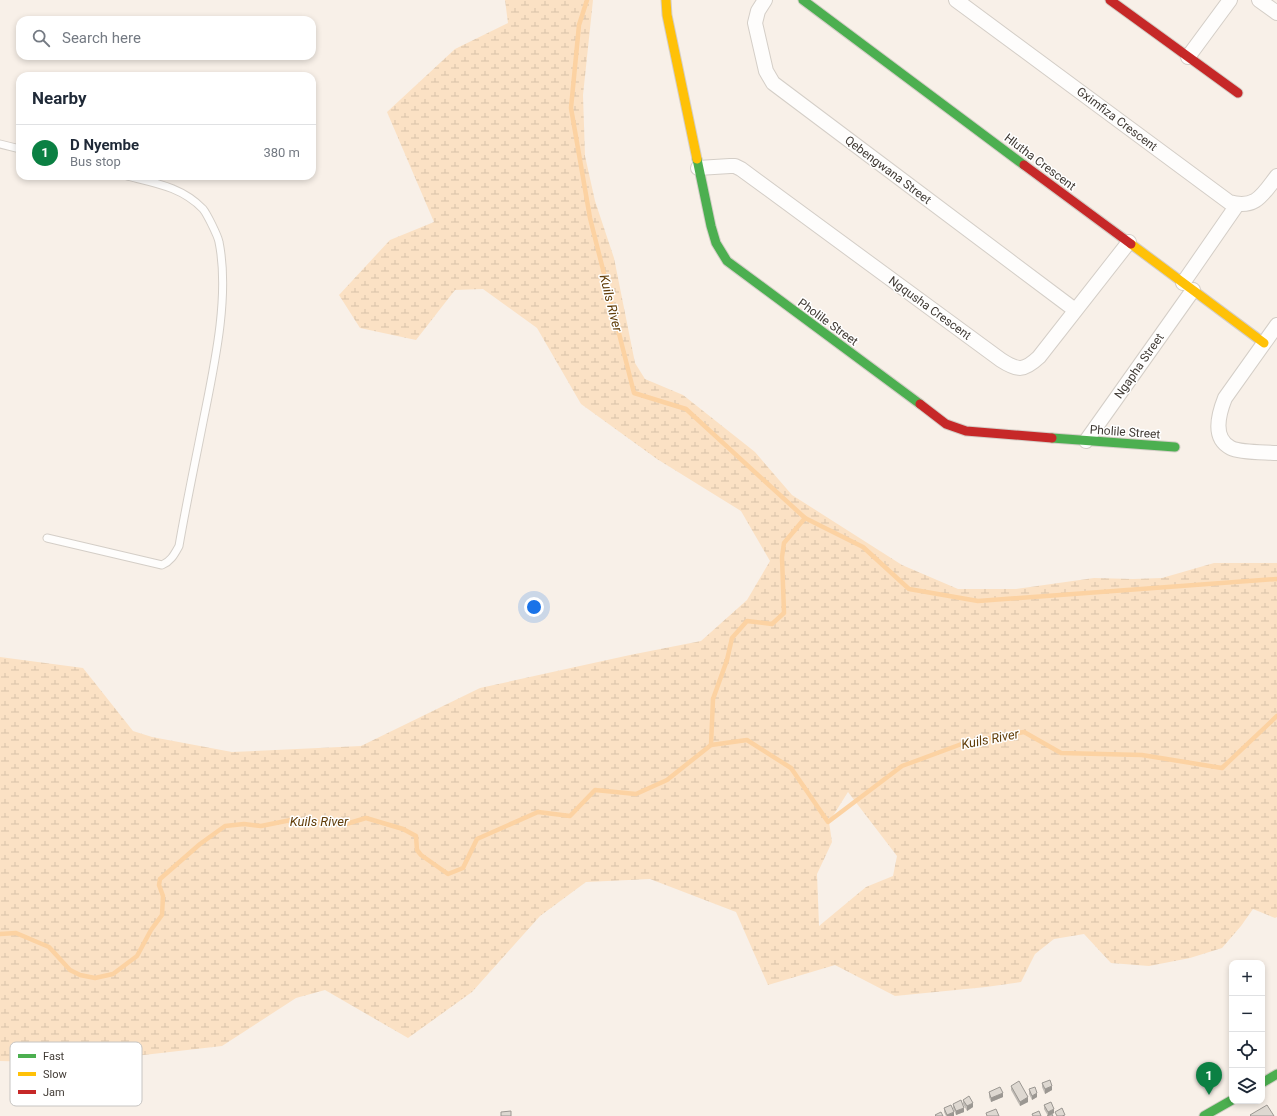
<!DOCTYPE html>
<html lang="en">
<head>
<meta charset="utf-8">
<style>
  body { margin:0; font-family:Roboto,sans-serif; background:#f6f6f7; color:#1f2937 }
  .controls { position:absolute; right:12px; bottom:12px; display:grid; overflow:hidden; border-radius:8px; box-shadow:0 2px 6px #0003 }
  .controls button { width:36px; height:36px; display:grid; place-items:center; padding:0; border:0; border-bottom:1px solid #e0e1e3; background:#fff; color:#1f2937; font:20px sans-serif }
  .you { position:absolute; left:534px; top:607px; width:14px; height:14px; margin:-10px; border:3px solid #fff; border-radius:50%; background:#1a73e8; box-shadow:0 0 0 6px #1a73e833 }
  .badge { display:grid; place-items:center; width:26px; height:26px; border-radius:50%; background:#0b8043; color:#fff; font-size:13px; font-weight:700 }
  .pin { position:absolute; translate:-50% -33px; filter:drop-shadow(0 1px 2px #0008) }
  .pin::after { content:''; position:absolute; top:21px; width:14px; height:12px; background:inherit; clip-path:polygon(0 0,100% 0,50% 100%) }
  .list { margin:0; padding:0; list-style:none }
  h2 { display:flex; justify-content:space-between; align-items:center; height:52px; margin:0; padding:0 16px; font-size:17px }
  h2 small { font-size:13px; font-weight:400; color:#747a83 }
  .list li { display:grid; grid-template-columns:26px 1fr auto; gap:12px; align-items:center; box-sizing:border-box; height:56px; padding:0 16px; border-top:1px solid #e0e1e3 }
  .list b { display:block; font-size:15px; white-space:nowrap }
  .list p { margin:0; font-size:13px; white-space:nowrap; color:#747a83 }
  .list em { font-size:13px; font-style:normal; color:#747a83 }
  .icon { flex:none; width:22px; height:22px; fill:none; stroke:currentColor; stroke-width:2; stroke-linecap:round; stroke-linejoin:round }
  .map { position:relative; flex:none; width:1277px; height:1116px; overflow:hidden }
  .search { position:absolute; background:#fff; box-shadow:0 2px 6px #0003; left:16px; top:16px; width:300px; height:44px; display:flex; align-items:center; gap:10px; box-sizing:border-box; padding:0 14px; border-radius:12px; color:#747a83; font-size:15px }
  .panel { position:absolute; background:#fff; box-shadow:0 2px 6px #0003; left:16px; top:72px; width:300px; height:108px; border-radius:12px }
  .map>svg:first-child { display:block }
  .wetland { fill:url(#wetland-marsh); fill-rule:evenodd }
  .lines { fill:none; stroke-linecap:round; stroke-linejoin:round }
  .stream { stroke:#fcd2a2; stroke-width:4.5 }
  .lane-casing { stroke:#d4cec7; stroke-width:9 }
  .street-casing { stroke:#d4cec7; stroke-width:16 }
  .fast-casing { stroke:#d4cec7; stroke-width:11 }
  .slow-casing { stroke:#d4cec7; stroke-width:11 }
  .jam-casing { stroke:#d4cec7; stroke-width:11 }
  .lane { stroke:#fefdfc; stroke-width:7 }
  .street { stroke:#fefdfc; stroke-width:14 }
  .fast { stroke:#4caf50; stroke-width:9 }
  .slow { stroke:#ffc107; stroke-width:9 }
  .jam { stroke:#c62828; stroke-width:9 }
  .wall { fill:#bfbab4 }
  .shaded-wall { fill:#9b9792 }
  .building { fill:#ded8d1; stroke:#9b9792 }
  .labels { text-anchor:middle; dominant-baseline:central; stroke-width:3; stroke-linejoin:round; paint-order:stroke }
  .street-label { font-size:12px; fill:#403a34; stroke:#fff }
  .water-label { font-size:13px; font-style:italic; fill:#613d09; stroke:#fff }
  .key { fill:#fff; stroke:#c6c4c2; stroke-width:1 }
  .key-label { font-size:11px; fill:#403a34 }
</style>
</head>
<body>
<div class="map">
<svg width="1277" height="1116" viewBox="0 0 1277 1116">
  <defs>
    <pattern id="wetland-marsh" width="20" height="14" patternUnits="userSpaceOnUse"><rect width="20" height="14" fill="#fbe1c4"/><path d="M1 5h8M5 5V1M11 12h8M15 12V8" fill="none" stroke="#d8c2a9"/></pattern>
  </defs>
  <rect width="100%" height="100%" fill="#f8f0e8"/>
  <!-- wetland -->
  <path class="wetland" d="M505,0H593L583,95L585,156L595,201L614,258L635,363L645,379L683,395L755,452L792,495L902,565L958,589H1016L1094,578L1133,579L1162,578L1214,563H1277V917L1275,918L1253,909L1241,926L1222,948L1190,958L1149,966L1111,963L1084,934L1054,939L1035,954L1021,982L986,987L895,996L835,965L768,985L736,912L650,879L586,882L540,916L472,992L408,1038L325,990L296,998L222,1046L74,1063L0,1061V657L83,668L133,731L152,737L232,752L361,746L480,688L630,655L701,641L747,600L770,561L741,511L657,459L581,404L537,328L483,289L455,290L416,340L360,328L339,295L390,240L434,222L387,112L455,49L508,23ZM848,792L897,856L893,876L866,887L819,926L817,874L832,842L829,822Z"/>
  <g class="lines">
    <!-- stream -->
    <g class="stream">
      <path d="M587,0L579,25L571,108L590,218L634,393L686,409L805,518L863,547L909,589L978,601L1277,579"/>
      <path d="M711,745L713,699L727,660L732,638L747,621L772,624L784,613L782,557L784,543L805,518"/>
      <path d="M0,934L16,933L49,947L70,970L80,975L95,978L113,974L137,956L151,930L162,915L163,896L159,885L160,879L200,844L225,826L244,824L261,826L291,820L346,824L366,818L403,829L416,836L417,850L421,855L448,874L463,868L477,839L538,812L570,816L595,790L636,794L667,780L711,745L747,740L791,768L828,822L902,766L967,742L1024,732L1061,753L1142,755L1222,768L1277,716"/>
    </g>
    <!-- lane casing -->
    <g class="lane-casing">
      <g id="lane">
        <path d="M0,144L20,149"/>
        <path d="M47,538L162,565C171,561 174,555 179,546C186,505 195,463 203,422C214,367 230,296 219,242C218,236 207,214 203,209C182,187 155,183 127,176"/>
      </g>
    </g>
    <!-- street casing -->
    <g class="street-casing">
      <g id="street">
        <path d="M765,0L758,11L755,23L766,71L773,83L1075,310"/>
        <path d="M956,0L1229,202C1256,210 1263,194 1277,176"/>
        <path d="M1259,0L1277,13"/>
        <path d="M1188,57L1230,0"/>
        <path d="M698,168L730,166H735L741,169L1001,360C1018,371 1024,371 1039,357L1129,242"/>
        <path d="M1183,283L1237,205"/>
        <path d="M1277,325L1225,398C1219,413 1211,438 1231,448C1241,453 1265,452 1277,453"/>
        <path d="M1086,441L1193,290"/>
      </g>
    </g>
    <!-- fast casing -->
    <g class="fast-casing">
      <g id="fast">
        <path d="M803,0L1024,165"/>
        <path d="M697,159L711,226L716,243L727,261L920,404"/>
        <path d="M1052,438L1175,447"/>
        <path d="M1262,1083L1277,1074"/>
        <path d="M1204,1116L1232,1100"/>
      </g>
    </g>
    <!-- slow casing -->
    <g class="slow-casing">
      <g id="slow">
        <path d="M666,0L667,15L697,159"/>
        <path d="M1131,244L1264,343"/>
      </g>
    </g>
    <!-- jam casing -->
    <g class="jam-casing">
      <g id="jam">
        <path d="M1110,0L1238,93"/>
        <path d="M1024,165L1131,244"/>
        <path d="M920,404L946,424L966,431L1052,438"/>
      </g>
    </g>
    <!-- lane -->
    <use href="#lane" class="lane"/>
    <!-- street -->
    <use href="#street" class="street"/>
    <!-- fast -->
    <use href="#fast" class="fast"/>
    <!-- slow -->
    <use href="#slow" class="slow"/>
    <!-- jam -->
    <use href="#jam" class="jam"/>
  </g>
  <!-- wall -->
  <g class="wall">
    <path d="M1042,1083L1052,1090L1045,1094L1042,1087Z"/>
    <path d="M1011,1086L1028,1102L1020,1106L1011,1090Z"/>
    <path d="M1029,1089L1037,1097L1032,1100L1029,1094Z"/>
    <path d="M989,1092L1003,1097L991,1102L989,1097Z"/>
    <path d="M963,1100L973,1107L967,1111L963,1104Z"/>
    <path d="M953,1104L964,1112L956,1115L953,1108Z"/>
    <path d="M1044,1105L1054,1113L1048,1116L1044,1109Z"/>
    <path d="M944,1108L954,1116H946L944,1112Z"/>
  </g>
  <!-- shaded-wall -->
  <g class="shaded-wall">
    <path d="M1052,1086V1090L1045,1094V1089Z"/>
    <path d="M1003,1093V1097L991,1102V1098Z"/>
    <path d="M1037,1093V1097L1032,1100V1096Z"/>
    <path d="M1028,1097V1102L1020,1106V1102Z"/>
    <path d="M973,1103V1107L967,1111V1106Z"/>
    <path d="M964,1108V1112L956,1115V1111Z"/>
    <path d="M1054,1109V1113L1048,1116V1112Z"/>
    <path d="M954,1112V1116H947V1115Z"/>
  </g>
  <!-- building -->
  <g class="building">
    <path d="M1050,1080L1052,1086L1045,1089L1042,1083Z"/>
    <path d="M1019,1081L1028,1097L1020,1102L1011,1086Z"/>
    <path d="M1000,1087L1003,1093L991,1098L989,1092Z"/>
    <path d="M1035,1087L1037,1093L1032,1096L1029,1089Z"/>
    <path d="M969,1096L973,1103L967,1106L963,1100Z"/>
    <path d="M961,1100L964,1108L956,1111L953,1104Z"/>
    <path d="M1051,1102L1054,1109L1048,1112L1044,1105Z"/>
    <path d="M951,1105L954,1112L947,1115L944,1108Z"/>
    <path d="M1267,1105L1274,1116H1251L1250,1115Z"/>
    <path d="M1062,1108L1065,1115L1062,1116H1057L1055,1112Z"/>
    <path d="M996,1109L999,1116H987L986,1113Z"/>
    <path d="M511,1111V1116H501V1112Z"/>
    <path d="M1039,1111L1041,1116H1033L1032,1114Z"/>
    <path d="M941,1112L943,1116H936L935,1115Z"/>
    <path d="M1052,1114L1053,1116H1047Z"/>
  </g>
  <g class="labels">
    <!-- street labels -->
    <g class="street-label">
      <text transform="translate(1117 119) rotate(37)">Gximfiza Crescent</text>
      <text transform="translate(1040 162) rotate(37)">Hlutha Crescent</text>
      <text transform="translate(888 170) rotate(37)">Qebengwana Street</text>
      <text transform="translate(930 308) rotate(36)">Ngqusha Crescent</text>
      <text transform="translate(828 322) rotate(36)">Pholile Street</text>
      <text transform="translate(1139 366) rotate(-55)">Ngapha Street</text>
      <text transform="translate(1125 432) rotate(4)">Pholile Street</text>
    </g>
    <!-- water labels -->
    <g class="water-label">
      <text transform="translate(611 303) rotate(76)">Kuils River</text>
      <text transform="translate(990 739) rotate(-11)">Kuils River</text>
      <text x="319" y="821">Kuils River</text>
    </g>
  </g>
  <!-- legend -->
  <rect x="10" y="1042" width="132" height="64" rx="6" class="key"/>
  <rect x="18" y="1054" width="18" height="4" fill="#4caf50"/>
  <rect x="18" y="1072" width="18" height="4" fill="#ffc107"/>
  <rect x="18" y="1090" width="18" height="4" fill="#c62828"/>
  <g class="key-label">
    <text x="43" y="1060">Fast</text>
    <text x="43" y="1078">Slow</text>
    <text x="43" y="1096">Jam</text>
  </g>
</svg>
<div class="controls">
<button>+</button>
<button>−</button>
<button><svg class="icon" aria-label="locate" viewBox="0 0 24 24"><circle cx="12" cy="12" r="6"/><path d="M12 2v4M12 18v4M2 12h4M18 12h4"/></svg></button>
<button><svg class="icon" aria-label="layers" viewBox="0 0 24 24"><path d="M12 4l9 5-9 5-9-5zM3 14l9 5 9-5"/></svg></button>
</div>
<div class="you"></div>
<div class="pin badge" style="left:1209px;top:1095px">1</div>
<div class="search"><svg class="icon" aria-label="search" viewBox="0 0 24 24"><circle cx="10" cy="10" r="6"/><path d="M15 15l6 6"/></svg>Search here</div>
<section class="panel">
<h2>Nearby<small></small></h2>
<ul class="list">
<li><span class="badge">1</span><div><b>D Nyembe</b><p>Bus stop</p></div><em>380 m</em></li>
</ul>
</section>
</div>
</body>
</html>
